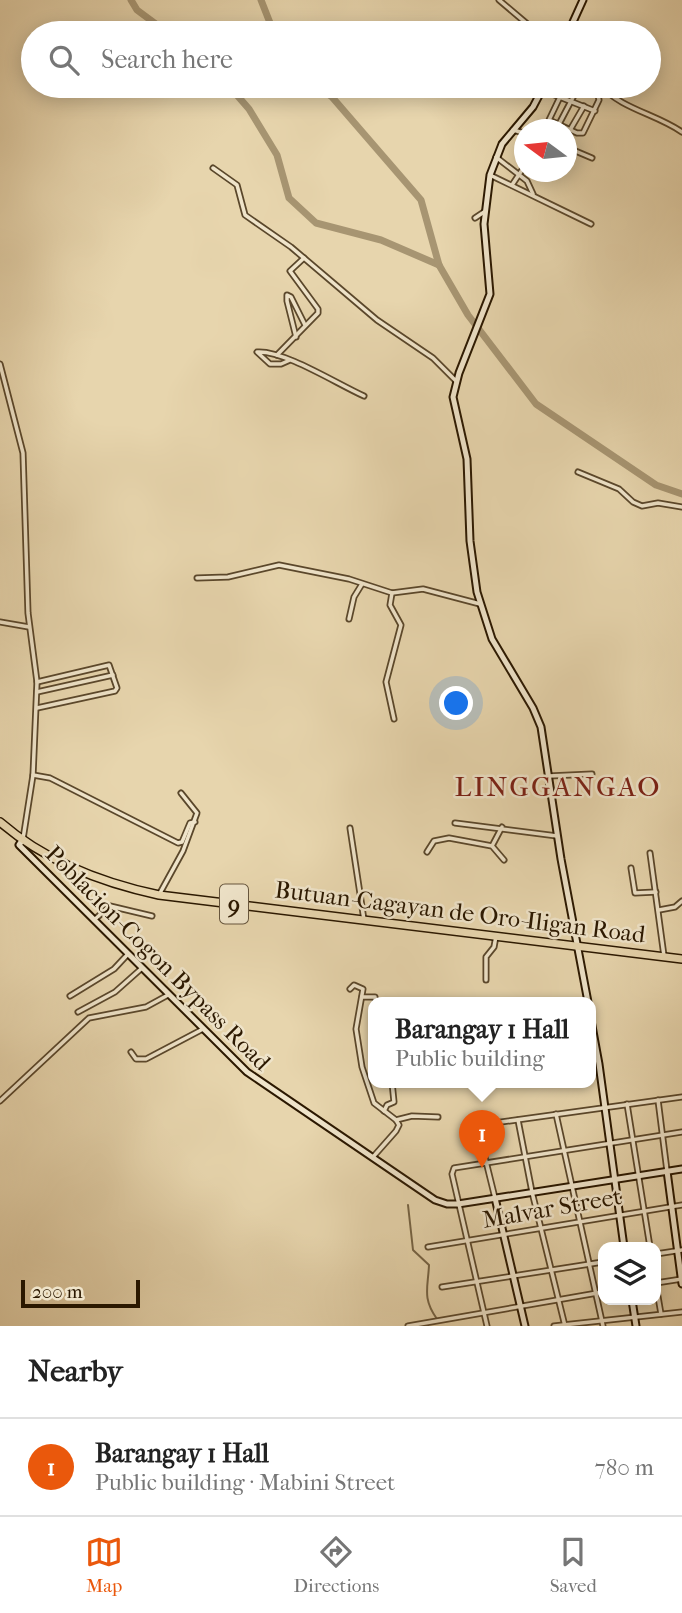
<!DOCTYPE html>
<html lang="en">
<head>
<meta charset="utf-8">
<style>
  body { margin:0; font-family:"IM FELL French Canon",serif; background:#f2f2f2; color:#222 }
  .controls { position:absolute; right:21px; bottom:21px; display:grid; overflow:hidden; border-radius:14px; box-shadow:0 4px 18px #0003 }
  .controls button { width:63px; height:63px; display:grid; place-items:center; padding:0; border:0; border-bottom:2px solid #e0e0e0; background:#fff; color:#222; font:35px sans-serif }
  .compass { position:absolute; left:514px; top:119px; width:63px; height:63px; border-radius:50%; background:#fff; box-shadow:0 4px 18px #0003; rotate:285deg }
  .scale { position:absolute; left:21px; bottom:18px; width:119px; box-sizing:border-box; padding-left:7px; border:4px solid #2b1800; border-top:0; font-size:19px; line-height:24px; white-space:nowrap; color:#2b1800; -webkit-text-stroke:5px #efe4ca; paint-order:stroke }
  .you { position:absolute; left:457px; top:704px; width:24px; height:24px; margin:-18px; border:5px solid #fff; border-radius:50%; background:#1a73e8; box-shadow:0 0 0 10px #1a73e833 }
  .badge { display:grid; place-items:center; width:46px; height:46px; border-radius:50%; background:#ea580c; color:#fff; font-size:23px; font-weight:700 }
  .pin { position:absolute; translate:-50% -58px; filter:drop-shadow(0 2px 4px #0008) }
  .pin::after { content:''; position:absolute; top:37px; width:24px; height:21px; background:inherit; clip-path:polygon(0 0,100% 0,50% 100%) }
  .popup { position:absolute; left:368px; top:997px; width:228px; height:91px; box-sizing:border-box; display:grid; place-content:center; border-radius:14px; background:#fff; filter:drop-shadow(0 2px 5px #0005); font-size:23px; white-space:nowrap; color:#767676 }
  .popup b { font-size:26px; color:#222 }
  .popup::after { content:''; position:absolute; left:50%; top:100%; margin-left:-14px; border:14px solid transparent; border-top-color:#fff }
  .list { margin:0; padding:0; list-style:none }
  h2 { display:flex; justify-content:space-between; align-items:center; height:91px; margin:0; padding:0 28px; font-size:30px }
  h2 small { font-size:23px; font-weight:400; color:#767676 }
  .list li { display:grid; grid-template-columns:46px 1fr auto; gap:21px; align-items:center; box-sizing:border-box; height:98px; padding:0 28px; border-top:2px solid #e0e0e0 }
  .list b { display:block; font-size:26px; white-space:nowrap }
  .list p { margin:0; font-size:23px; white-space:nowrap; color:#767676 }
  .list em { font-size:23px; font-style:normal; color:#767676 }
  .icon { flex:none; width:38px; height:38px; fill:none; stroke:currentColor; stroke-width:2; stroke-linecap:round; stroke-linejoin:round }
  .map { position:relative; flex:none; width:682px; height:1326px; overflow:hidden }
  .search { position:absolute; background:#fff; box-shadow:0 4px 18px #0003; left:21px; right:21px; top:21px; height:77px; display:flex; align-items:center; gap:18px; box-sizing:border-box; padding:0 24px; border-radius:38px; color:#767676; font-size:26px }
  .sheet { height:189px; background:#fff }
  nav { display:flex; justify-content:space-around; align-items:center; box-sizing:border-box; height:98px; border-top:2px solid #e0e0e0; background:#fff; font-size:19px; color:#767676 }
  nav a { display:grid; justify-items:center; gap:4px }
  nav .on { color:#ea580c }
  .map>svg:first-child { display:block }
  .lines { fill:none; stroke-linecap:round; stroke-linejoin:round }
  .stream { stroke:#756344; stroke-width:2 }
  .river { stroke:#a79572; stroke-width:7 }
  .street-casing { stroke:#5a472b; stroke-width:7 }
  .secondary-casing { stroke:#2b1800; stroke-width:9 }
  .highway-casing { stroke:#2b1800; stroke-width:10 }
  .street { stroke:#efe4ca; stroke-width:3.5 }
  .secondary { stroke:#efe4ca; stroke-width:5 }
  .highway { stroke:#e7d5ad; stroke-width:7 }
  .labels { text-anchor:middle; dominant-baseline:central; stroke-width:5; stroke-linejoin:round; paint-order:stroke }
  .shield { fill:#efe4ca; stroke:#66553d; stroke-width:2 }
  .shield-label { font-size:23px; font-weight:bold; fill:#2b1800 }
  .street-label { font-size:24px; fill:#2b1800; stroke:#efe4ca }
  .quarter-label { font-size:28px; letter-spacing:2px; fill:#7a1f14; stroke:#efe4ca }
</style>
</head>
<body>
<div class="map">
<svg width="682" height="1326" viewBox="0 0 682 1326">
  <rect width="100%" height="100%" fill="#e7d5ad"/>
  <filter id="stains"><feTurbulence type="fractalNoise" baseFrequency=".00286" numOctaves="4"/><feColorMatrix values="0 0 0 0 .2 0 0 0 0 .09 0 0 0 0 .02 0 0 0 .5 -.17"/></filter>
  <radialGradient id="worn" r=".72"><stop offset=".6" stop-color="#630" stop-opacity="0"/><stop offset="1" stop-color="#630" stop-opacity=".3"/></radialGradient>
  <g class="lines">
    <!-- stream -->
    <path class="stream" d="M408,1205L413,1250L429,1265C428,1288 422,1298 437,1319"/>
    <!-- river -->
    <g class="river">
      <path d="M131,0L137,10L168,33"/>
      <path d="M261,0L274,33"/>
      <path d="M229,86L249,109L277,155L289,198L316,223L381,240L439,265"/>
      <path d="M318,86L332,97L421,200L439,265L468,315L536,404L656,485L682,494"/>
    </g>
    <!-- street casing -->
    <g class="street-casing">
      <g id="street">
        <path d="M499,0L538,33"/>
        <path d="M601,86C622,109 656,114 682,132"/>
        <path d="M542,90L595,111"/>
        <path d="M560,97L549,120L577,133H583L599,100L598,95L588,86"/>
        <path d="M559,124L579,86"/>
        <path d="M513,130L524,133"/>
        <path d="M570,130L584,106"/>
        <path d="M566,147L592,158"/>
        <path d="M496,157L527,181L533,194"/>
        <path d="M213,168L237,185L245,215L291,247L377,320L433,358L456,381"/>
        <path d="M490,175L591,224"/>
        <path d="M512,185L524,167"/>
        <path d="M475,218L484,212"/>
        <path d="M296,337L287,301V295L291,297L305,325"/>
        <path d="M277,355L318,313V309L290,271L304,258"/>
        <path d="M290,360L281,364H270L257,352C284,350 337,384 364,396"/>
        <path d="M0,364L23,453L28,613L37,682L33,775L23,839"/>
        <path d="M578,472L619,489L633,502L642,506L658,503L682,507"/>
        <path d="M197,578L228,577L279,565L349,579L392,593L423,589L480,604"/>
        <path d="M392,593L390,605L401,625L386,682L394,719"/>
        <path d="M349,619L354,597L362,584"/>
        <path d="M0,622L29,627"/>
        <path d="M37,692L113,675"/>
        <path d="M37,708L115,691L117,688L109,665L37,682"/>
        <path d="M33,775L50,778L178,843L182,842L190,823L195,822"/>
        <path d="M549,776L592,774"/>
        <path d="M455,823L557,836"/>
        <path d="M350,828L364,920"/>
        <path d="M492,846L502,827"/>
        <path d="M427,852L434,841L449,838L492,846L504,860"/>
        <path d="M650,853L664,956"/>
        <path d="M631,868L635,893L656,892"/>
        <path d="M160,893L183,851L197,813L181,793"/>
        <path d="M659,910L675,907L682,901"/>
        <path d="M94,920L110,906L152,916"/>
        <path d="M486,980V957L494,947L496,936"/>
        <path d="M350,989L354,985L363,989L356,1029L362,1067L374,1103L396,1120L399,1125L396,1131L373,1157"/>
        <path d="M70,996L114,969L128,954"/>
        <path d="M362,997H375L376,1002"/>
        <path d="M78,1012L115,992L142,968"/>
        <path d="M131,1052L136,1059H146L203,1029"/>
        <path d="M658,1100L667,1171"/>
        <path d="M0,1101L89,1018L146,1007L168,995"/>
        <path d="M627,1104L650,1247"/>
        <path d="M384,1111L387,1105L394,1102L392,1082"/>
        <path d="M556,1114L603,1326"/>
        <path d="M396,1120L412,1116L438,1117"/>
        <path d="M518,1120L532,1192L565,1326"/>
        <path d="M495,1198L478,1129L480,1125L682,1097"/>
        <path d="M428,1247L682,1205"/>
        <path d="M656,1254L682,1250"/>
        <path d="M656,1283L682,1279"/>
        <path d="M656,1285L661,1314"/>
        <path d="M442,1287L603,1262"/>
        <path d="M408,1326L603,1292"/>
        <path d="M487,1326L452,1174L454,1168L682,1132"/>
        <path d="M554,1326L682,1312"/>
      </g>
    </g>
    <!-- secondary casing -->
    <g class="secondary-casing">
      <g id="secondary">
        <path d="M568,33L583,0"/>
        <path d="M544,86L533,107L502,144L490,175L484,224L490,294L459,373L453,397L467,459L470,541L477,592L492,639L533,708L541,727L561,859L588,1002"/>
        <path d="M23,839L19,845L247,1072L435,1200L447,1204H458L682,1169"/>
        <path d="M590,1015L599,1064L624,1247"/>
        <path d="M667,1171L682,1284"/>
        <path d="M495,1198L525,1326"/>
        <path d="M632,1300L636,1326"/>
      </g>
    </g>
    <!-- highway casing -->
    <g class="highway-casing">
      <path id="highway" d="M0,822C45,861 102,883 159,895L682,959"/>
    </g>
    <!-- street -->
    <use href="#street" class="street"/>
    <!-- secondary -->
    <use href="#secondary" class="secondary"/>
    <!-- highway -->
    <use href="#highway" class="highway"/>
  </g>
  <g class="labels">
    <!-- shield labels -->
    <rect class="shield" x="220" y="884.5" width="28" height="39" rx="5"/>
    <g class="shield-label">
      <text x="234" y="904">9</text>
    </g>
    <!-- street labels -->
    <g class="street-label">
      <text transform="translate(460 912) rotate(7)">Butuan-Cagayan de Oro-Iligan Road</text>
      <text transform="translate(158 958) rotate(45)">Poblacion-Cogon Bypass Road</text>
      <text transform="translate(552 1208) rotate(-10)">Malvar Street</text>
    </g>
    <!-- quarter labels -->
    <g class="quarter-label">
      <text x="558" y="786">LINGGANGAO</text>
    </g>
  </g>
  <rect width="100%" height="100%" filter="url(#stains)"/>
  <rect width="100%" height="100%" fill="url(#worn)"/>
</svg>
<div class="controls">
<button><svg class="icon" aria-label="layers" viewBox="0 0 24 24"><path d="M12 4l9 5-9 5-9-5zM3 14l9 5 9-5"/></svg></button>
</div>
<svg class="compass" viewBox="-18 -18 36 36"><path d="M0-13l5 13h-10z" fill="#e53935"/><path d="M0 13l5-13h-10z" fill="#767676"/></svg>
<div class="scale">200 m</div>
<div class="you"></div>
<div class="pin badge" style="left:482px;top:1168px">1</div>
<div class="popup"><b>Barangay 1 Hall</b>Public building</div>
<div class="search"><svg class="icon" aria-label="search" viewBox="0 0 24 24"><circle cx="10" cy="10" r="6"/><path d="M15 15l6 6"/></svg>Search here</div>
</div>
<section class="sheet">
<h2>Nearby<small></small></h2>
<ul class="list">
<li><span class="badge">1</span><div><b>Barangay 1 Hall</b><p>Public building · Mabini Street</p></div><em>780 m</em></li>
</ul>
</section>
<nav>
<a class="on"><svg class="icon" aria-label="map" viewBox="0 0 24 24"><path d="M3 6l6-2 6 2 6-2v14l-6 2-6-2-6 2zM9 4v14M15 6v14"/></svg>Map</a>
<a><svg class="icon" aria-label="directions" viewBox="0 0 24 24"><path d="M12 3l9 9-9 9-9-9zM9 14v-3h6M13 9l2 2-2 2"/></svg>Directions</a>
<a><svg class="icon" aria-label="saved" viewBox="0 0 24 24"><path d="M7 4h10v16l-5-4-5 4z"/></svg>Saved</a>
</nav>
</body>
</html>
